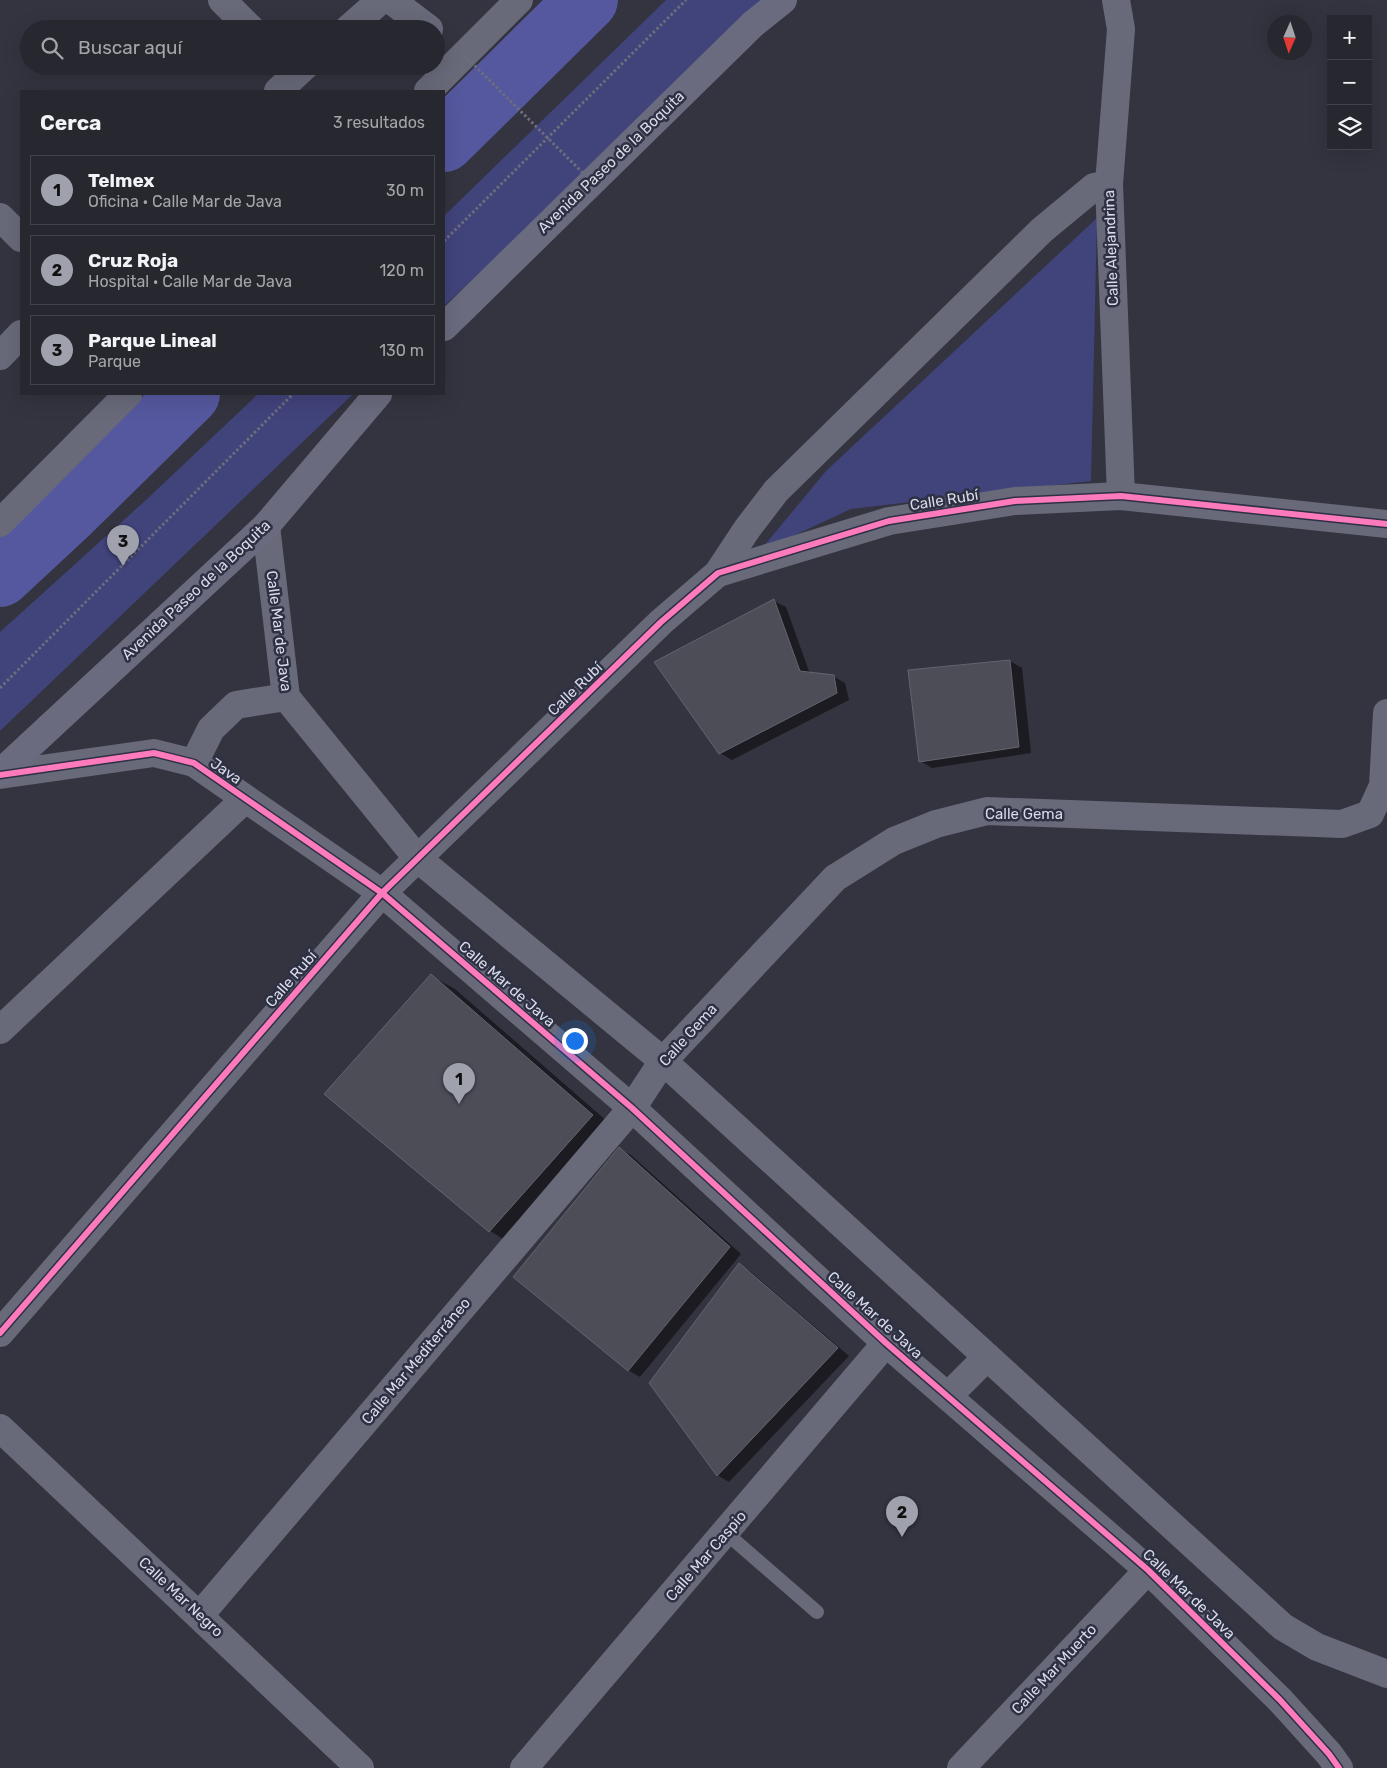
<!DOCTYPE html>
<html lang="es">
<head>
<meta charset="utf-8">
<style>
  body { margin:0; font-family:Rubik,sans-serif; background:#32333b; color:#f1f3f6 }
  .controls { position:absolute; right:15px; top:15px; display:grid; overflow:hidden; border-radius:0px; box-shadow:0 5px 20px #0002 }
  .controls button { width:45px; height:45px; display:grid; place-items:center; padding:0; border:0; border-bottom:1px solid #42444b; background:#26272f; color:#f1f3f6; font:25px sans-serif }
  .compass { position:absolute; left:1267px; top:15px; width:45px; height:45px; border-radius:50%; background:#26272f; box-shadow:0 5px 20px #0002; rotate:183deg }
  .you { position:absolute; left:574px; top:1040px; width:18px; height:18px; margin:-12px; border:4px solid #fff; border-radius:50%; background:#1a73e8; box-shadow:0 0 0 8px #1a73e833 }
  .badge { display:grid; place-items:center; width:32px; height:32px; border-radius:50%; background:#9fa1ad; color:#111; font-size:16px; font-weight:700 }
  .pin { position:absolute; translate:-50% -41px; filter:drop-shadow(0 1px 2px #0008) }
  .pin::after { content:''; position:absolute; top:26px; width:18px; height:15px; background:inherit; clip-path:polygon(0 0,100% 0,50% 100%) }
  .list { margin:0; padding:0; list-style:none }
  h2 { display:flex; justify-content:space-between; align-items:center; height:65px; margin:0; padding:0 20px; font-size:21px }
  h2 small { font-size:16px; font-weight:400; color:#a4a5aa }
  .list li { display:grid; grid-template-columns:32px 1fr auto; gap:15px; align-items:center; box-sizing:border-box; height:70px; margin:0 10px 10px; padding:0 10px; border:1px solid #42444b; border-radius:0px }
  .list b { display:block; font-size:19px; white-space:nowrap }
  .list p { margin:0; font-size:16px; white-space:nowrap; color:#a4a5aa }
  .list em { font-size:16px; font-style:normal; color:#a4a5aa }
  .icon { flex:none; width:28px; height:28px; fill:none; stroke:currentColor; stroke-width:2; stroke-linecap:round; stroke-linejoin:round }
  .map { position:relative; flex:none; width:1387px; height:1768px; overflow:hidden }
  .search { position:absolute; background:#26272f; box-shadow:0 5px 20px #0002; left:20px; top:20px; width:425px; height:55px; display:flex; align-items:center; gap:12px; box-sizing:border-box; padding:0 18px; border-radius:28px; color:#a4a5aa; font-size:19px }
  .panel { position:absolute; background:#26272f; box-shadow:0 5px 20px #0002; left:20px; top:90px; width:425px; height:305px; border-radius:0px }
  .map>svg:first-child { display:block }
  .green { fill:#41437b }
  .shadow { fill:#0007 }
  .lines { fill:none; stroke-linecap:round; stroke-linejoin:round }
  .river { stroke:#56589f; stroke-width:62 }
  .building { fill:#4c4d57; stroke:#63646d }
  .path { stroke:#6d6e7b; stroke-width:3; stroke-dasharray:2.5 2.5; stroke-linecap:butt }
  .service { stroke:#686a7a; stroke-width:14 }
  .minor { stroke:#686a7a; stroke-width:28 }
  .tertiary { stroke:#686a7a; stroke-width:28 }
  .secondary { stroke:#6a6b7e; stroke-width:28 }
  .path-bridge { stroke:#6d6e7b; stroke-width:3; stroke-dasharray:2.5 2.5; stroke-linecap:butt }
  .cycleway-casing { stroke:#2e3044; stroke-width:9 }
  .cycleway { stroke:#fd7abc; stroke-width:6 }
  .labels { text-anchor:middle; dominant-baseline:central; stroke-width:5; stroke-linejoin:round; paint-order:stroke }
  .street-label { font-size:15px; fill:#d9dbe8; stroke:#2e3044 }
</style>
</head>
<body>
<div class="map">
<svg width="1387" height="1768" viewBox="0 0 1387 1768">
  <rect width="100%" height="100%" fill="#33343f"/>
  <!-- green -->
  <g class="green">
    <path d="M666,0H773L444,306V216Z"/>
    <path d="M1097,218L1091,481L851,509L759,552L826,471Z"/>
    <path d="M258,394H353L0,731V632L147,499Z"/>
  </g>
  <!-- shadow -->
  <g class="shadow">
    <path d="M774,601L786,607L810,674L833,676L845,683L849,700L732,760L720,753Z"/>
    <path d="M1010,661L1022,668L1031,753L932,768L920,761Z"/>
    <path d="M431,976L455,989L616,1129L513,1245L490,1231L326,1094Z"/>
    <path d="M619,1149L631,1155L741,1254L640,1377L628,1370Z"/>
    <path d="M740,1265L751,1272L849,1356L729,1482L717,1475Z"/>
  </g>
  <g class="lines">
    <!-- river -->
    <g class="river">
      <path d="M444,141L587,0"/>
      <path d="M0,576L71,510L189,394"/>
    </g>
  </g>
  <!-- building -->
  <g class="building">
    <path d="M774,599L800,671L834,675L837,693L719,754L654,662Z"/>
    <path d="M1010,660L1019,747L919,762L908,670Z"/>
    <path d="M431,974L593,1115L489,1232L324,1094Z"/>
    <path d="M619,1147L730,1247L628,1371L513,1277Z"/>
    <path d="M739,1263L838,1348L717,1476L649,1383Z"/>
  </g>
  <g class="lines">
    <!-- path -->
    <g class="path">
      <path d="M444,241L686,0"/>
      <path d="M0,688L293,394"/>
    </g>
    <!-- service -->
    <path class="service" d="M726,1533L817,1612"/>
    <!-- minor -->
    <g class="minor">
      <path d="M222,0L251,29"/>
      <path d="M391,0L429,29"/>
      <path d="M1116,0L1121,29L1109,184L1121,496"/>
      <path d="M348,29L381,0"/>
      <path d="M278,91L305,66"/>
      <path d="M428,91L519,0"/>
      <path d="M0,217L21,238"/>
      <path d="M0,356L21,334"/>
      <path d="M0,523L128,394"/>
      <path d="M718,573L747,529L776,491L1042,230L1094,187L1109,184"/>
      <path d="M0,1030L245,799"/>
      <path d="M0,1333L382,893L661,622L718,573L889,521L1015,501L1121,496L1387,524"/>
      <path d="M0,1428L360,1768"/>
      <path d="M200,1615L632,1108L663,1061L835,878L894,841L936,824L987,811L1342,824L1370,814L1383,786L1387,713"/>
      <path d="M524,1768L886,1343"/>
      <path d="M961,1768L1148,1570"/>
    </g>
    <!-- tertiary -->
    <g class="tertiary">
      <path d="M266,526L286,697L417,858L663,1061L1283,1627L1317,1647L1387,1674"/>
      <path d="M194,763L211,729L236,705L286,697"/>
      <path d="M0,775L154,753L194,763L382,893L632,1108L886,1343L1148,1570L1280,1700L1329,1754L1339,1768"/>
      <path d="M948,1396L987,1357"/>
    </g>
    <!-- secondary -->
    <g class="secondary">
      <path d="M444,327L753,24L783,0"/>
      <path d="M0,773L266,526L378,394"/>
    </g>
    <!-- path-bridge -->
    <path class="path-bridge" d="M464,55L591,181"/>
    <!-- cycleway casing -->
    <g class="cycleway-casing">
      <g id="cycleway">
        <path d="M0,775L154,753L194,763L382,893L632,1108L886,1343L1148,1570L1280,1700L1329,1754L1339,1768"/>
        <path d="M0,1333L382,893L661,622L718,573L889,521L1015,501L1121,496L1387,524"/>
      </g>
    </g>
    <!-- cycleway -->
    <use href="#cycleway" class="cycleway"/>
  </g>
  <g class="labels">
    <!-- street labels -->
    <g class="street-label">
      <text transform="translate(611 162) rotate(-44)">Avenida Paseo de la Boquita</text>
      <text transform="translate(1111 248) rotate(-92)">Calle Alejandrina</text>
      <text transform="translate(944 500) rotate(-9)">Calle Rubí</text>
      <text transform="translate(196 590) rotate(-43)">Avenida Paseo de la Boquita</text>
      <text transform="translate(279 631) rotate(83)">Calle Mar de Java</text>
      <text transform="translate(575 689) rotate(-44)">Calle Rubí</text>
      <text transform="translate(226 771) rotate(35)">Java</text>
      <text x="1024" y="814">Calle Gema</text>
      <text transform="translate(291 979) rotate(-49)">Calle Rubí</text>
      <text transform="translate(507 984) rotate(41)">Calle Mar de Java</text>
      <text transform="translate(688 1035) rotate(-48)">Calle Gema</text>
      <text transform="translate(875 1315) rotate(42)">Calle Mar de Java</text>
      <text transform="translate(416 1361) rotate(-50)">Calle Mar Mediterráneo</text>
      <text transform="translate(706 1556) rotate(-49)">Calle Mar Caspio</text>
      <text transform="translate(1189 1594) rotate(44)">Calle Mar de Java</text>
      <text transform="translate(181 1597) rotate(43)">Calle Mar Negro</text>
      <text transform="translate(1054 1669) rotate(-47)">Calle Mar Muerto</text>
    </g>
  </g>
</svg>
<div class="controls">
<button>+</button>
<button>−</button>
<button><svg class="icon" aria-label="layers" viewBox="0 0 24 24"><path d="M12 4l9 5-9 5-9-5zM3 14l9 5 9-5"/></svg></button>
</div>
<svg class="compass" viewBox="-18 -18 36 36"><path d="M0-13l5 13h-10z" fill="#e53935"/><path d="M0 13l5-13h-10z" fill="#a4a5aa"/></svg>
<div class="you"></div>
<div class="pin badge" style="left:459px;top:1104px">1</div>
<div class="pin badge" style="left:902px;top:1537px">2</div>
<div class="pin badge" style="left:123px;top:566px">3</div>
<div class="search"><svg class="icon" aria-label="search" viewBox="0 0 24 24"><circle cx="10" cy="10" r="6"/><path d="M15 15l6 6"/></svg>Buscar aquí</div>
<section class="panel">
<h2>Cerca<small>3 resultados</small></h2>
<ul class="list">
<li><span class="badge">1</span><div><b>Telmex</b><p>Oficina · Calle Mar de Java</p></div><em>30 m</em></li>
<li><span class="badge">2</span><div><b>Cruz Roja</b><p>Hospital · Calle Mar de Java</p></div><em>120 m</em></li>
<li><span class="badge">3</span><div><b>Parque Lineal</b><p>Parque</p></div><em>130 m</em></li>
</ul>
</section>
</div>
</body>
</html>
